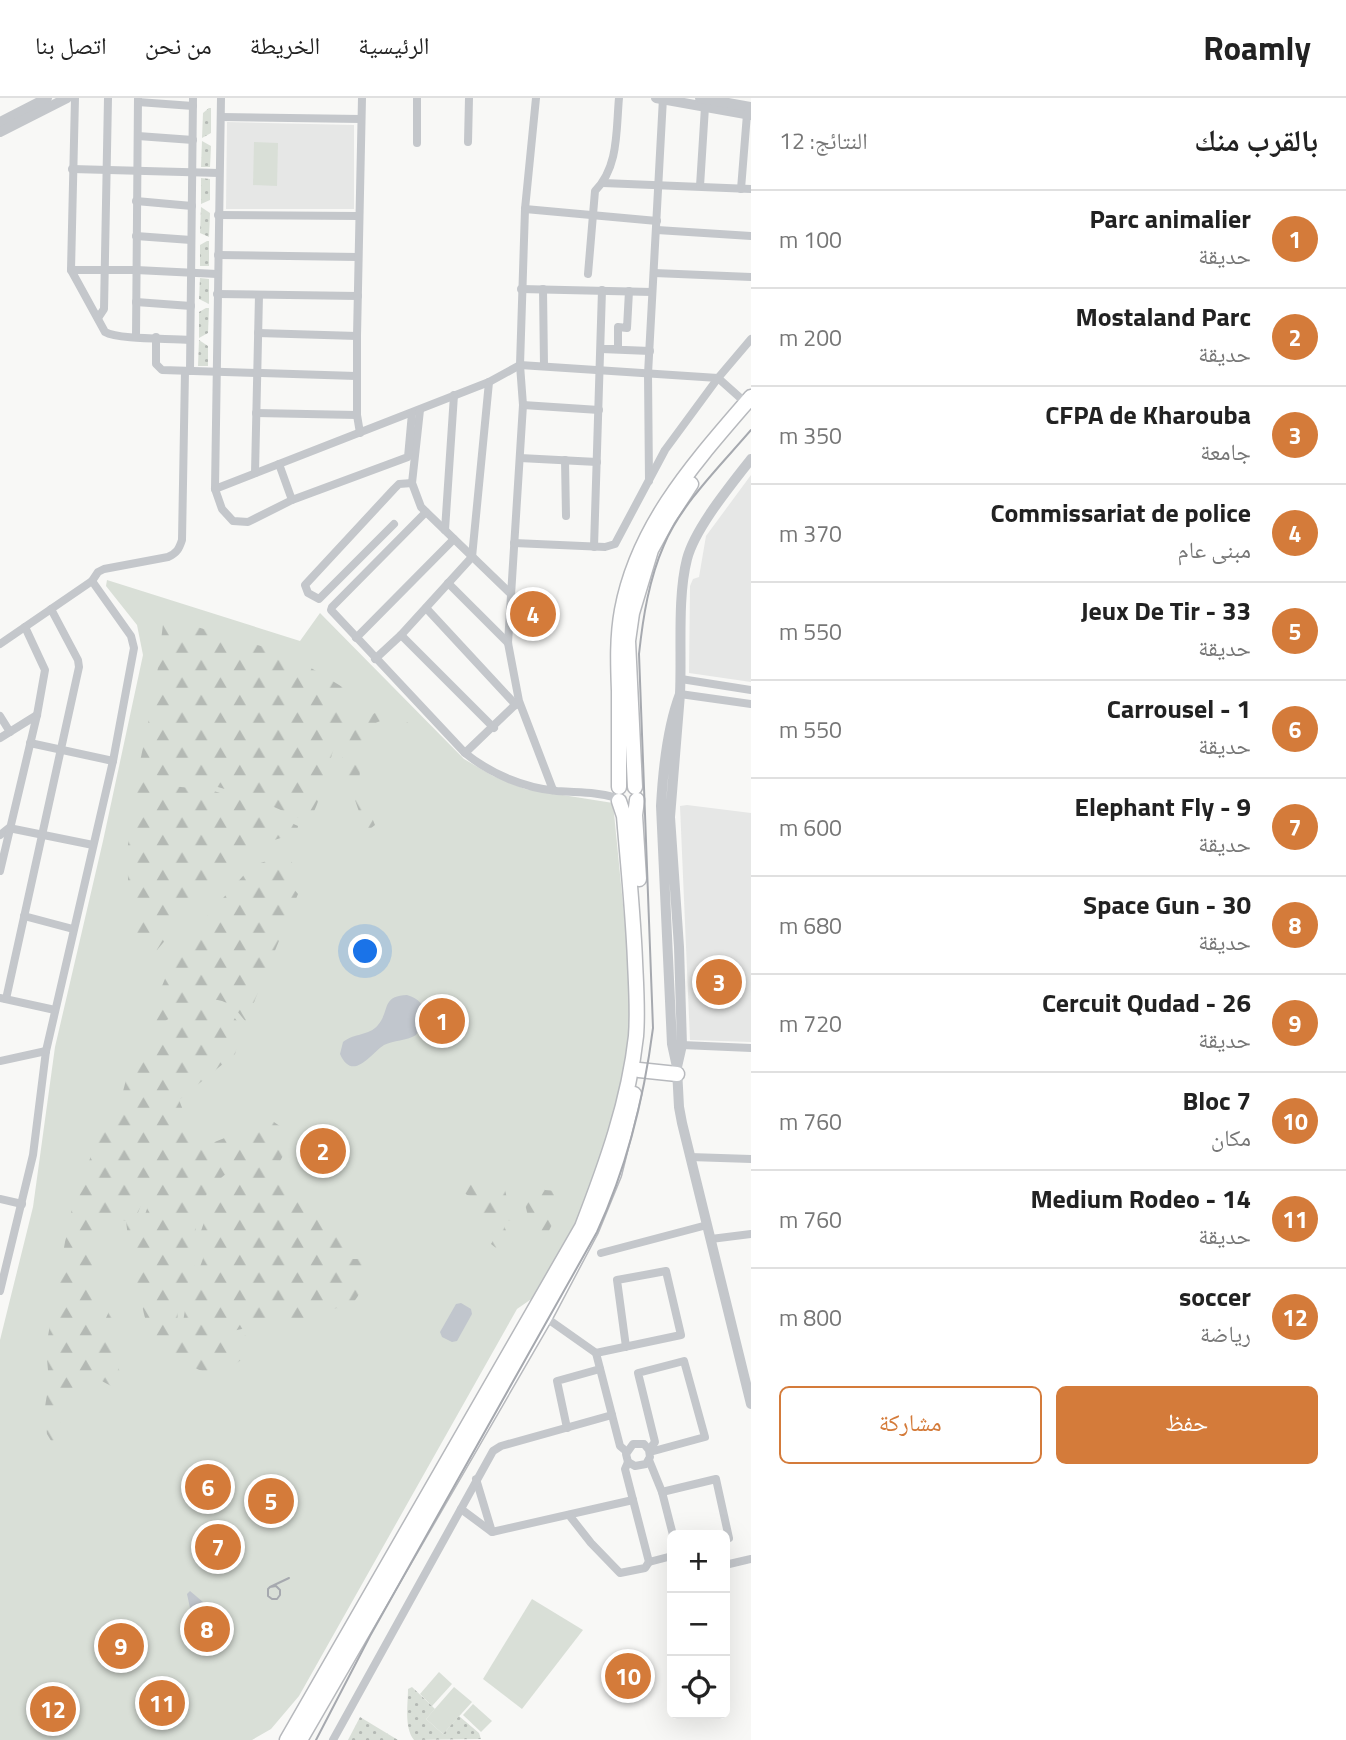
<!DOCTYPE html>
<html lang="ar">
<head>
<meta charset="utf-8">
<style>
  body { margin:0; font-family:"Titillium Web","Noto Naskh Arabic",sans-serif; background:#f6f6f6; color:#222; direction:rtl }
  .controls { position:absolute; right:21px; bottom:21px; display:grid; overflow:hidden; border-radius:10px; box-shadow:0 7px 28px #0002 }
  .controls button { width:63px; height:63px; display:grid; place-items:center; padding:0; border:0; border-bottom:2px solid #e0e0e0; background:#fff; color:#222; font:35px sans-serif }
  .you { position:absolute; left:366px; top:854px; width:24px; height:24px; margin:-18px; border:5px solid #fff; border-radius:50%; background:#1a73e8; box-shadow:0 0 0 10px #1a73e833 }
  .badge { display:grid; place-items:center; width:46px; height:46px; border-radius:50%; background:#d47b3a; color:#fff; font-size:23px; font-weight:700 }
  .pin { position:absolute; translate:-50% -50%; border:4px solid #fff; box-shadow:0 2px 7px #0006 }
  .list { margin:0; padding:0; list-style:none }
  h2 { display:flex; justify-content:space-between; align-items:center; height:91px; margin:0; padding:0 28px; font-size:30px }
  h2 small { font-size:23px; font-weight:400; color:#767676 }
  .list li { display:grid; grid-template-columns:46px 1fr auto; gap:21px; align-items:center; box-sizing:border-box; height:98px; padding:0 28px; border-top:2px solid #e0e0e0 }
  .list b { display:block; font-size:26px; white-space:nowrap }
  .list p { margin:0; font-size:23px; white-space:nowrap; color:#767676 }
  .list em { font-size:23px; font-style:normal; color:#767676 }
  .actions { display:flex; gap:14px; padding:21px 28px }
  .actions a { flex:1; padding:16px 0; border:2px solid #d47b3a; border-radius:10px; text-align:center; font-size:24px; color:#d47b3a }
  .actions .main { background:#d47b3a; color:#fff }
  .icon { flex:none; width:38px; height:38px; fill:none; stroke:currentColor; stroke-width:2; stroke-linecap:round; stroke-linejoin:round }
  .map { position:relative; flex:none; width:751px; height:1642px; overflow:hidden; direction:ltr }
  header { display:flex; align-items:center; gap:42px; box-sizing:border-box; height:98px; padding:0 35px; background:#fff; border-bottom:2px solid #e0e0e0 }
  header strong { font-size:33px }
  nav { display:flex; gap:38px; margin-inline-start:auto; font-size:24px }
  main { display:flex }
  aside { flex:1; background:#fff }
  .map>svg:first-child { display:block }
  .built { fill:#e6e7e6 }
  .green { fill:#d9dfd7 }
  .forest { fill:url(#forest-firs) }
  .garden { fill:url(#garden-dots) }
  .water { fill:#c1c6cd }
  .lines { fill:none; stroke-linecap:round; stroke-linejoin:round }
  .trunk-casing { stroke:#b7b9bd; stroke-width:17 }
  .minor { stroke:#c4c7cb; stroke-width:8 }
  .tertiary { stroke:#c4c7cb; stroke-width:10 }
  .trunk { stroke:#fff; stroke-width:14 }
  .tram { stroke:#a6a9af; stroke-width:2 }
</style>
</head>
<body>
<header>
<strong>Roamly</strong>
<nav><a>الرئيسية</a><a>الخريطة</a><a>من نحن</a><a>اتصل بنا</a></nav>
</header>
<main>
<aside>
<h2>بالقرب منك<small>النتائج: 12</small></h2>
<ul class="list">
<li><span class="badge">1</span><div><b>Parc animalier</b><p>حديقة</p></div><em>100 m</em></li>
<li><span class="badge">2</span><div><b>Mostaland Parc</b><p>حديقة</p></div><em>200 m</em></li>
<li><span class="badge">3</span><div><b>CFPA de Kharouba</b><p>جامعة</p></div><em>350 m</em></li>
<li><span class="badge">4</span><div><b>Commissariat de police</b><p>مبنى عام</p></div><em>370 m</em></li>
<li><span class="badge">5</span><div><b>33 - Jeux De Tir</b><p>حديقة</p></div><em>550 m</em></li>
<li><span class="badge">6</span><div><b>1 - Carrousel</b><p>حديقة</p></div><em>550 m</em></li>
<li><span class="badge">7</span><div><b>9 - Elephant Fly</b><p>حديقة</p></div><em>600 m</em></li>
<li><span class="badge">8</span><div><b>30 - Space Gun</b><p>حديقة</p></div><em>680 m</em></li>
<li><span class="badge">9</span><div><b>26 - Cercuit Qudad</b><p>حديقة</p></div><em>720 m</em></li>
<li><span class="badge">10</span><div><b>Bloc 7</b><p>مكان</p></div><em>760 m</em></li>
<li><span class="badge">11</span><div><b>14 - Medium Rodeo</b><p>حديقة</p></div><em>760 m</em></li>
<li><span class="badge">12</span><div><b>soccer</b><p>رياضة</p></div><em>800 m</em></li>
</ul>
<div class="actions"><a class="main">حفظ</a><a>مشاركة</a></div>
</aside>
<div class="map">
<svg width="751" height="1642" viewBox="0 0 751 1642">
  <defs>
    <pattern id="forest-firs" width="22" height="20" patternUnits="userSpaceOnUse" patternTransform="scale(1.75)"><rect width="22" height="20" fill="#d9dfd7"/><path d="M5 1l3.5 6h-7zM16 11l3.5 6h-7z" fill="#b4b9b4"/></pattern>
    <pattern id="garden-dots" width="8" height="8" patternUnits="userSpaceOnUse" patternTransform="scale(1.75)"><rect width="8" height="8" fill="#d9dfd7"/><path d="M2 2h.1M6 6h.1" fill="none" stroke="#b4b9b4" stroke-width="1.8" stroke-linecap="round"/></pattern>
  </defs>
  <rect width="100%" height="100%" fill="#f8f8f6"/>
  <!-- built -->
  <g class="built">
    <path d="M227,24L354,27V111H226Z"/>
    <path d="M751,377V584L689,575L690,488L693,481L699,479L706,438Z"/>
    <path d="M687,707L751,715V944L690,942L680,708Z"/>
  </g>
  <!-- green -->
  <g class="green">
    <path d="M254,44L278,45L277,88L253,87Z"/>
    <path d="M107,482L300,543L320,515L464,661L493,678L525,691L613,705L629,868L631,908L625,967L614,1021L579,1127L540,1195L517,1211L299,1598L271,1631L252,1642H0V1242L33,1109L55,949L103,743L143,557L137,527L106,488Z"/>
    <path d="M532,1501L583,1532L522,1611L483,1581Z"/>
    <path d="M439,1574L452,1586L432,1608L420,1596Z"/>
    <path d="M454,1589L472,1604L443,1636L426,1621Z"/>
    <path d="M473,1606L492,1623L481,1634L463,1617Z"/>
  </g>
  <!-- forest -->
  <g class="forest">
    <path d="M170,521L288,556L344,590L337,607L346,621C328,655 327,689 310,722L306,723L249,698L197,683H180L138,673L155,593L163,526Z"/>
    <path d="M381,613L390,614L410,626L408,628C380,609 350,636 368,665L360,672L359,688L375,727L366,734L355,702L346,686L347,670L342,660C350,640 357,619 381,613Z"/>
    <path d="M137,680L171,688L211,692L238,701L298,728L297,734L293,736L262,746L235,760L157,852L147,858L138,851L129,806L127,754Z"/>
    <path d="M287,756L294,768L293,790L298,796L246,924C241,918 236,911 230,907C207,890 177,918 156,928L151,926V914L178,850L252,768Z"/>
    <path d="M222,907C229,914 239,922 241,932L235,956L179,1002L195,1042C160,1065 141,1097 131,1138L128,1139L126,1123C120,1121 115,1120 109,1122C87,1129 103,1153 96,1168C94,1170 90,1174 87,1176L86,1184L93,1200L89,1210L97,1224L105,1222L114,1203L117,1202L111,1244L125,1292L122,1294L100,1282L91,1281L82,1287L76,1302L61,1305L59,1346L56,1351L47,1336L44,1315L49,1284L46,1249L65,1144L73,1106L91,1058L122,997L133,956L147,958L157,953L163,933L206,908Z"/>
    <path d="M274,1024L284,1031C285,1043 287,1053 280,1063C272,1063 261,1061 253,1063C225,1071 202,1092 197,1122C196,1129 195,1137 195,1144C195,1151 197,1158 195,1165C192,1179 184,1192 180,1206C164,1263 224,1244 254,1235L256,1247C247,1261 235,1262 228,1278C197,1277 164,1256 149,1229C144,1221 143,1209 140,1199C137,1189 133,1178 133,1167C135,1145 148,1099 162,1082C190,1046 233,1038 274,1024Z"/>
    <path d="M267,1068C287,1076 298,1096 315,1108C324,1115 336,1118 347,1122C350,1135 342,1145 343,1158L350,1161H370C366,1181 361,1204 341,1214L337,1210L328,1212L324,1219L290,1221L199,1240L187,1233L183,1224L186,1206L204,1158L201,1133L215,1093L242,1072Z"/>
    <path d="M476,1078L479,1080L474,1092L485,1095L492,1103H497L498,1099L487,1092L482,1085L486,1081H492L496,1085L503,1086C507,1094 506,1107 513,1113L512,1122L502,1123L507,1135L502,1145L496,1150L491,1146L495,1139L483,1129H477V1122L473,1120L476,1116H472L468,1111L471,1101L477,1100L467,1097L458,1089L462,1080L469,1082Z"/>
    <path d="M525,1086L541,1087L545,1092L556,1093L554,1123L542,1146L534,1142L524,1102Z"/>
  </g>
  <!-- garden -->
  <g class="garden">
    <path d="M209,10H211V35L202,40L203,15Z"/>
    <path d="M202,43L211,48L210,69H201Z"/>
    <path d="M201,80L210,81V102L201,106Z"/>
    <path d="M201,109L210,115L209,139L200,135Z"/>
    <path d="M207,143H209V168H200V147Z"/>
    <path d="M200,180L209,181V206L199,201Z"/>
    <path d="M206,210H209L208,235L199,240V214Z"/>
    <path d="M199,242L208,248V268H198Z"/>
    <path d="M412,1589L432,1608L435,1611L426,1621L443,1636L459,1618L479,1635L481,1641L414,1642C404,1630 408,1606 408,1591Z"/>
    <path d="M360,1619L398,1642H348Z"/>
  </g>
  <!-- water -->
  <g class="water">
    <path d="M407,897C429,903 427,921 416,937C406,943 394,942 384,947C371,955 353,985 340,956L343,944C354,935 369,938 378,927C390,913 381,898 407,897Z"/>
    <path d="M461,1205L471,1211L472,1216L457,1243L452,1244L442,1239L440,1234L456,1206Z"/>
    <path d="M190,1493L203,1504L199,1513L190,1510L187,1496Z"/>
  </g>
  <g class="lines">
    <!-- trunk casing -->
    <g class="trunk-casing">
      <g id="trunk">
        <path d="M619,689C619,657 619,625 619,593C618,566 617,539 622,512C638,426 696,363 751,299"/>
        <path d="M635,689L628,543L632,515L651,452L668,421L691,386"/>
        <path d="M637,702L635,717L639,781"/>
        <path d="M639,972L677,976"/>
        <path d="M287,1642L582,1129C606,1067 629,1003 636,938C638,913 636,887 635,863C633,814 628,766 624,718L619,703"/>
        <path d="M300,1642L545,1219L591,1132L614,1076L634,996"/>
      </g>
    </g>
    <!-- minor -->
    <g class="minor">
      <path d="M75,0L71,172L105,234C119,242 170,240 190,242"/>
      <path d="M221,0L215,391L489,284L520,267L718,280L746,305"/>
      <path d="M417,0V45"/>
      <path d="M536,0L525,111L520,267L523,307L508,545L519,603L553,692"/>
      <path d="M138,4L193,8"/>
      <path d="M221,19L361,21"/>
      <path d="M138,38L193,42"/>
      <path d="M468,44L469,0"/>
      <path d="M72,71L219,75"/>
      <path d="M603,85L751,91"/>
      <path d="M700,88L705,9"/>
      <path d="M741,91L747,16"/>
      <path d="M136,103L192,108"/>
      <path d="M525,111L657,123"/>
      <path d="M218,117L359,118"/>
      <path d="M657,132L751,138"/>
      <path d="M136,138L191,142"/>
      <path d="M218,157L358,159"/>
      <path d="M71,172H136L217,176"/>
      <path d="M654,175L751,179"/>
      <path d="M588,176L595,93C619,69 616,32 619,0"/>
      <path d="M521,191L652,194"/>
      <path d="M543,191L544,268"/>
      <path d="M629,193L627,230L618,229V251H601L650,253"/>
      <path d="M217,196L358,198"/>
      <path d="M136,204L191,208"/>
      <path d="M98,220L104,211L108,0"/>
      <path d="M258,235L357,238"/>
      <path d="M136,239L138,0"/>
      <path d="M156,239V266L162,272L356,278"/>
      <path d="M190,273L193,0"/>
      <path d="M523,307L599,312"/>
      <path d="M420,312L412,385L421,409L510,495"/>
      <path d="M256,315L357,317"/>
      <path d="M360,335L357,317V238L362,0"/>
      <path d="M520,360L597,364"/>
      <path d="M565,362L566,418"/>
      <path d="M279,366L292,402L408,359L412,315"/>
      <path d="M255,375L259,197"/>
      <path d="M649,383L648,276L663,0"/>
      <path d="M215,391L222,411L233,423L248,424L292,402"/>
      <path d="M426,414L332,509L331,512L465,655C491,676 524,690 557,693C577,694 597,694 617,700"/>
      <path d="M394,426L319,501L308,495L305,487L394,391L399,386L412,385"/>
      <path d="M445,432L454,297"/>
      <path d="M514,445L605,449L615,446L665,352L718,280L751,241"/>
      <path d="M594,449L602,192"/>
      <path d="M92,483L98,474L104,471L168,459C177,455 179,451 182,442L185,273"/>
      <path d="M448,485L508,545"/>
      <path d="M426,510L516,607"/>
      <path d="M401,537L494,630"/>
      <path d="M356,540L454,441"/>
      <path d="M0,546L92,483L131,538L134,550L113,663L46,953L33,1057L0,1193"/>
      <path d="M375,561L401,537L472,459L489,284"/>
      <path d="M681,581L751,592"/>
      <path d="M680,596L751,606"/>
      <path d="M0,618L10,634"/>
      <path d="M0,640L37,617"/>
      <path d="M30,645L113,663"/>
      <path d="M465,655L518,604"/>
      <path d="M0,737L9,730L93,747"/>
      <path d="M0,773L37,617L45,572L25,529"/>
      <path d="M24,818L73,831"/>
      <path d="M0,900L55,912"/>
      <path d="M6,901L79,569L78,562L51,511"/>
      <path d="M682,947L751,950"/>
      <path d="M0,963L46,953"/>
      <path d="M690,1059L751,1061"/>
      <path d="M0,1101L22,1106"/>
      <path d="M711,1141L751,1136"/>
      <path d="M601,1155L707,1127"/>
      <path d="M545,1219L596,1255L620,1348L627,1354"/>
      <path d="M596,1255L681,1237L666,1173L617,1182L626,1249"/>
      <path d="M567,1330L557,1283L600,1271"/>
      <path d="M649,1352L644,1346H633L626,1356L628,1364L635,1368L646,1366L650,1359L649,1352L655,1344L638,1275L684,1263L705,1339L650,1354"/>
      <path d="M649,1362L662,1394L673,1437"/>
      <path d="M628,1364L625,1371L649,1464L672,1458"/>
      <path d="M476,1381L492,1434"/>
      <path d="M662,1394L716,1381L729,1440L725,1441"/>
      <path d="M461,1411L492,1434L633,1402"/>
      <path d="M569,1417L591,1445L620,1475L645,1470L649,1464"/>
      <path d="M725,1467L751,1461"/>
      <path d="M333,1642L493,1353L501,1348L612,1317"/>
    </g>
    <!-- tertiary -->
    <g class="tertiary">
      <path d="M656,0L751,17"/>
      <path d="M700,0L751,9"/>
      <path d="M0,24L47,0"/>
      <path d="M0,34L67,0"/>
      <path d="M680,596L670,719L679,849L682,947L677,969L672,946L661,708C663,671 667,630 680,596Z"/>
      <path d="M680,596C682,555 677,500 687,461C695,430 731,387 751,361"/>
      <path d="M677,971L679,1009L682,1025L751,1306"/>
    </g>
    <!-- trunk -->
    <use href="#trunk" class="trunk"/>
    <!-- tram -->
    <g class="tram">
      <path d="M270,1489L276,1488L280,1492V1497L277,1501H272L268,1498V1491L270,1489L289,1480"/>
      <path d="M316,1642L370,1538L597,1134C627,1069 644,1000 653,930L639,556C643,519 649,481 664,447C681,406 722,366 751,332"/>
    </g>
  </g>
</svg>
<div class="controls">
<button>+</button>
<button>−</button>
<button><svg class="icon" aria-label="locate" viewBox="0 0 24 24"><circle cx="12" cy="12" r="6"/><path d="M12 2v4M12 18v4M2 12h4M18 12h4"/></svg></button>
</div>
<div class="you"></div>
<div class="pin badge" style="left:442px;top:923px">1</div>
<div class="pin badge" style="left:323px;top:1053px">2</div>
<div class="pin badge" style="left:719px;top:884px">3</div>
<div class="pin badge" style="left:533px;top:516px">4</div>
<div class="pin badge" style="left:271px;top:1403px">5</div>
<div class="pin badge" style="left:208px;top:1389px">6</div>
<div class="pin badge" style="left:218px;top:1449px">7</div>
<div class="pin badge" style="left:207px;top:1531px">8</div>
<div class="pin badge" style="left:121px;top:1548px">9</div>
<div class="pin badge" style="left:628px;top:1578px">10</div>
<div class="pin badge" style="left:162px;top:1605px">11</div>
<div class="pin badge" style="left:53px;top:1611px">12</div>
</div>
</main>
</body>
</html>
